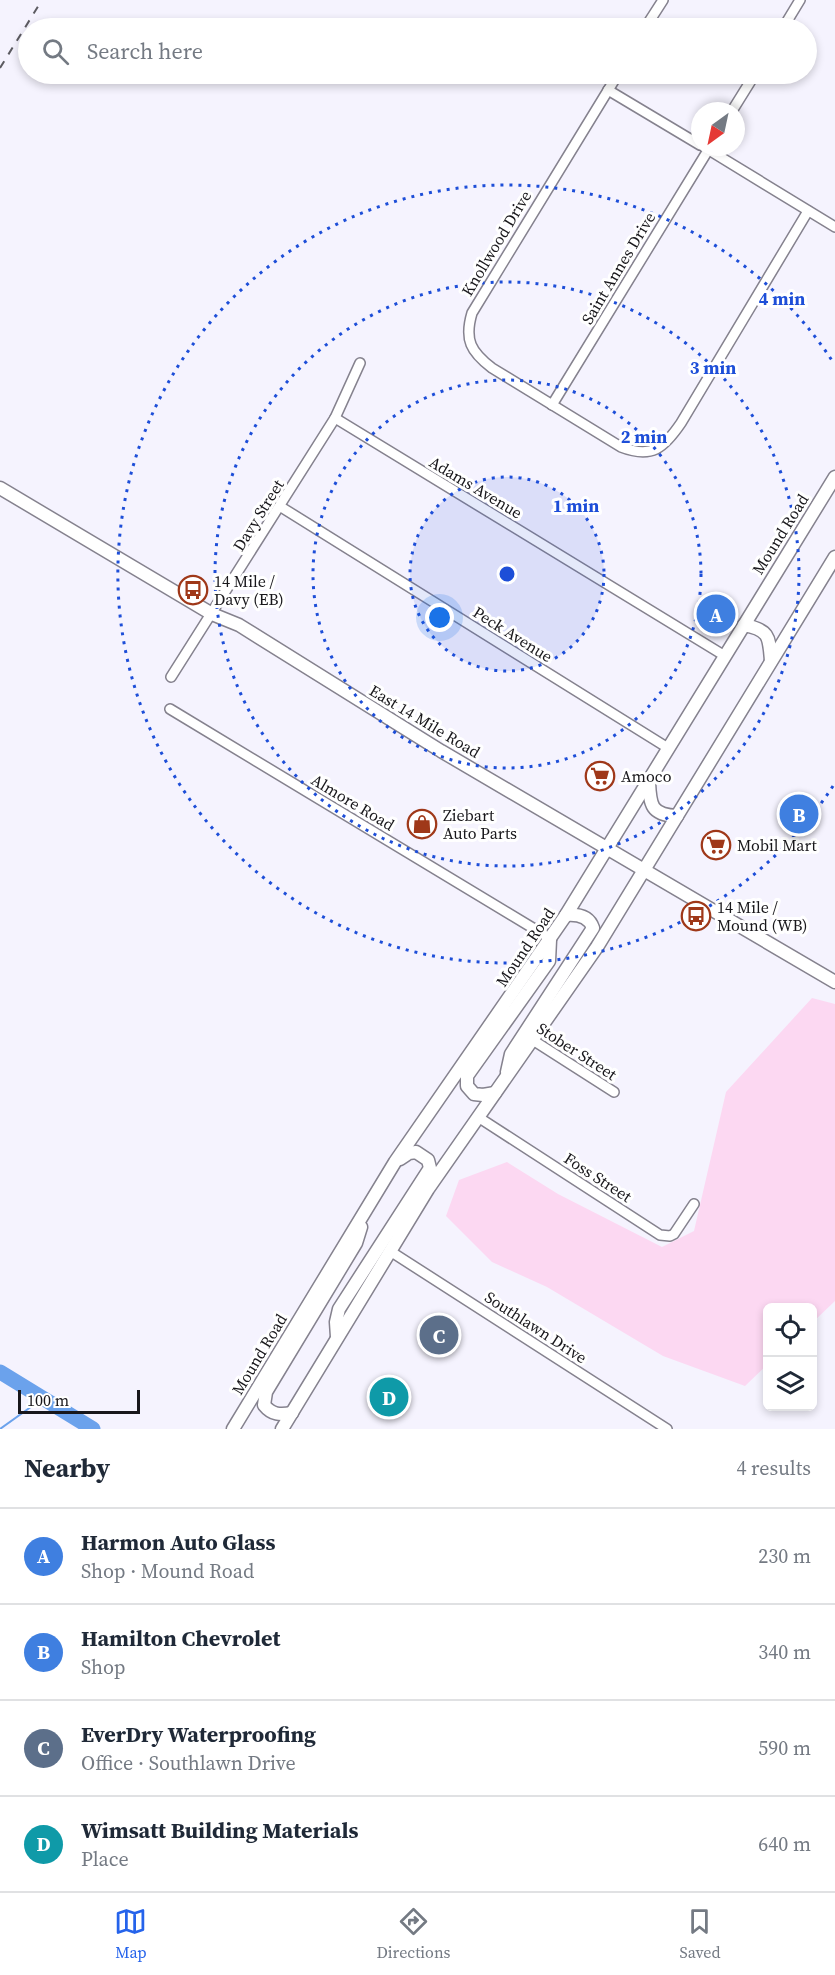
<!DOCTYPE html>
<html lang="en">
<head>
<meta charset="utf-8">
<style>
  body { margin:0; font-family:"Source Serif 4",serif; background:#f6f6f7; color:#1f2937 }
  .controls { position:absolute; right:18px; bottom:18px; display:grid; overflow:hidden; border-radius:9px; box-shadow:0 3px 9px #0003 }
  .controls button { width:54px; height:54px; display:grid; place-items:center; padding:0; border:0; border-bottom:2px solid #e0e1e3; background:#fff; color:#1f2937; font:30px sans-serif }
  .compass { position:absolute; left:691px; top:102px; width:54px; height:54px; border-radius:50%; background:#fff; box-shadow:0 3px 9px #0003; rotate:213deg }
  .scale { position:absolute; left:18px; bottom:15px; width:122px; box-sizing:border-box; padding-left:6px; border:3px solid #18171b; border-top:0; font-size:16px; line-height:21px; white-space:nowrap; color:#18171b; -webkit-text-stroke:4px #fff; paint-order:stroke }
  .you { position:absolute; left:440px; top:618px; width:21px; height:21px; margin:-15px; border:4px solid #fff; border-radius:50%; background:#1a73e8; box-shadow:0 0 0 9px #1a73e833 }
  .badge { display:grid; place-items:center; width:39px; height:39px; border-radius:50%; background:#2563eb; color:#fff; font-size:20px; font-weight:700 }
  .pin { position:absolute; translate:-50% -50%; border:3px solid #fff; box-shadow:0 2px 6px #0006 }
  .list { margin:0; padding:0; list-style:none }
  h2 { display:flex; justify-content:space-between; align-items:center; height:78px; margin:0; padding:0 24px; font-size:26px }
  h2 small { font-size:20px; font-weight:400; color:#747a83 }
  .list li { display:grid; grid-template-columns:39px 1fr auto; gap:18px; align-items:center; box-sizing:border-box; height:96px; padding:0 24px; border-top:2px solid #e0e1e3 }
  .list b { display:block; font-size:22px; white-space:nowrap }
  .list p { margin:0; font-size:20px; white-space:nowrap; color:#747a83 }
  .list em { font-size:20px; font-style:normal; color:#747a83 }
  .icon { flex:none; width:33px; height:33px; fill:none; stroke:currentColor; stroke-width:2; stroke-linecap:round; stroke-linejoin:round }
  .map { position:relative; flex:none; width:835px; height:1429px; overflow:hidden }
  .search { position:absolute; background:#fff; box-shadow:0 3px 9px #0003; left:18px; right:18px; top:18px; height:66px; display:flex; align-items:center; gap:15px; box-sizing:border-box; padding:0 21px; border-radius:33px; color:#747a83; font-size:22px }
  .sheet { height:462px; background:#fff }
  nav { display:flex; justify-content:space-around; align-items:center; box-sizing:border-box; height:84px; border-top:2px solid #e0e1e3; background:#fff; font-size:16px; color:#747a83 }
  nav a { display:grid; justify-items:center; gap:3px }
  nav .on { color:#2563eb }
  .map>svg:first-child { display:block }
  .green { fill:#fcd8f2 }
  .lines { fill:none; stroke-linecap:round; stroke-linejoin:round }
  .stream { stroke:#6ba2ec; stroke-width:2 }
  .river { stroke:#6ba2ec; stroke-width:15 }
  .minor-casing { stroke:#85828e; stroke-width:12 }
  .secondary-casing { stroke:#85828e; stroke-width:15 }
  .minor { stroke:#fff; stroke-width:9 }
  .secondary { stroke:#fff; stroke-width:12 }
  .rail { stroke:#5c5b61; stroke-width:2; stroke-dasharray:8 8; stroke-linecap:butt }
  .ring { fill:none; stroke:#1d4ed8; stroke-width:3; stroke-dasharray:3 6 }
  .labels { text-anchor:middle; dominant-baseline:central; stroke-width:6; stroke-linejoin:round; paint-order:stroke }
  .street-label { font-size:16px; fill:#18171b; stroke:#fff }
  .poi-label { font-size:16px; fill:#18171b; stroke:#fff; text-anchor:start }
  .centre { fill:#1d4ed8; stroke:#fff; stroke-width:3 }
  .ring-label { font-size:18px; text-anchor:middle; font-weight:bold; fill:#1d4ed8; stroke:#fff; stroke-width:6; stroke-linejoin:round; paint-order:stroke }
</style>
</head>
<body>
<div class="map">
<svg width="835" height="1429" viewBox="0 0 835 1429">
  <rect width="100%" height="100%" fill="#f5f3fe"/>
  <!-- green -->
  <path class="green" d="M812,998L835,1004V1301L813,1322L812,1308H768L767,1365L745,1386L663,1356L547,1287L492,1262L446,1216L459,1180L507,1162L558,1194L662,1247L694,1231L726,1092Z"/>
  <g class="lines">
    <!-- stream -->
    <path class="stream" d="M0,1429L42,1399"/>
    <!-- river -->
    <path class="river" d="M0,1372L93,1429"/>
    <!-- minor casing -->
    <g class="minor-casing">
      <g id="minor">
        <path d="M645,28L663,0"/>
        <path d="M783,28L800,0"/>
        <path d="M618,74L472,313C464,340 471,352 492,368L621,447C652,459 664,448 681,423L808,211"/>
        <path d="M608,90L700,145"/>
        <path d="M732,111L755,74"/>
        <path d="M704,147L835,227"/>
        <path d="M552,405L710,147"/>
        <path d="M335,418L725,656"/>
        <path d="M281,507L668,748"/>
        <path d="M171,677L335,418L360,363"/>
        <path d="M170,709L551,939"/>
        <path d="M528,1037L614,1092"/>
        <path d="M478,1117L660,1235L670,1236L674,1234L694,1204"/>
        <path d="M390,1251L667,1429"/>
      </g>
    </g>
    <!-- secondary casing -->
    <g class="secondary-casing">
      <g id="secondary">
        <path d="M0,488L212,614L239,625L441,751L835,982"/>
        <path d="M744,625C770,630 769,637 771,661"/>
        <path d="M649,782C650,805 651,815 677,816"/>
        <path d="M507,1072L511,1054L593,928C589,916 578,914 566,915"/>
        <path d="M495,1093L483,1095L474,1094L467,1086V1076L549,961L550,940"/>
        <path d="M337,1337L336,1322L339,1309L430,1168L428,1160L416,1152L409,1153L400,1159"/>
        <path d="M292,1413C280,1415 272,1415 264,1405L266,1392L356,1243L361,1227"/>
        <path d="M233,1429L395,1162L566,915L835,477"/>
        <path d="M282,1429L428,1189L597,947L835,557"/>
      </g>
    </g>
    <!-- minor -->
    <use href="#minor" class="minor"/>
    <!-- secondary -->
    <use href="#secondary" class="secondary"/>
    <!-- rail -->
    <path class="rail" d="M0,68L42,0"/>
  </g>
  <!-- distance rings -->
  <circle cx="507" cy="574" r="97" fill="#1d4ed8" fill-opacity=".12"/>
  <g class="ring">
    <circle cx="507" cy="574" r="97"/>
    <circle cx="507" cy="574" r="194"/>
    <circle cx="507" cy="574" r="292"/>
    <path d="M833 786A389 389 0 1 1 833 362"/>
  </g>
  <!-- icons -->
  <defs>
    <g id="bus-ring" transform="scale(1.5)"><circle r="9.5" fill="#fff" stroke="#9f3819" stroke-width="1.5"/><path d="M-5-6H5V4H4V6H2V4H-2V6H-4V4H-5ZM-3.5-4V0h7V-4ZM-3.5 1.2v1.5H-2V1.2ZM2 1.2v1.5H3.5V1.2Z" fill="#9f3819"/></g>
    <g id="supermarket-ring" transform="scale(1.5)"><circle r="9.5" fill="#fff" stroke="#9f3819" stroke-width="1.5"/><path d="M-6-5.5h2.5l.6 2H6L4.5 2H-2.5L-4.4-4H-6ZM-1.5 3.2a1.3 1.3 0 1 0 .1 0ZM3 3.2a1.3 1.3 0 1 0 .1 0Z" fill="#9f3819"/></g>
    <g id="shop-ring" transform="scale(1.5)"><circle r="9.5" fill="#fff" stroke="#9f3819" stroke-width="1.5"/><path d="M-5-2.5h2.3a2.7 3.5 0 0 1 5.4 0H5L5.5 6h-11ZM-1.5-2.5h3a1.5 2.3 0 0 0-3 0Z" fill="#9f3819"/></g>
  </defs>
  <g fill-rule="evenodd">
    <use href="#bus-ring" x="193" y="590"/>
    <use href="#supermarket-ring" x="600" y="776"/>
    <use href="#shop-ring" x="422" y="824"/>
    <use href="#supermarket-ring" x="716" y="845"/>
    <use href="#bus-ring" x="696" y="916"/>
  </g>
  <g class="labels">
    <!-- street labels -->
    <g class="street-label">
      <text transform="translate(496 243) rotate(-59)">Knollwood Drive</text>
      <text transform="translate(618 268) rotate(-59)">Saint Annes Drive</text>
      <text transform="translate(476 487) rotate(31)">Adams Avenue</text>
      <text transform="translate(258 515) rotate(-58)">Davy Street</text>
      <text transform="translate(780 534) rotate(-58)">Mound Road</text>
      <text transform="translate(513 634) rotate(32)">Peck Avenue</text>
      <text transform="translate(425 721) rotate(31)">East 14 Mile Road</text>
      <text transform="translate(353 802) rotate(31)">Almore Road</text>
      <text transform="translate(525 947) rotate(-56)">Mound Road</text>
      <text transform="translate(577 1051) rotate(33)">Stober Street</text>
      <text transform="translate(598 1177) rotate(33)">Foss Street</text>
      <text transform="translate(536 1327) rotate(33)">Southlawn Drive</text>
      <text transform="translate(259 1354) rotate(-59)">Mound Road</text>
    </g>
    <!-- poi labels -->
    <g class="poi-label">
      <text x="214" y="581">14 Mile /<tspan x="214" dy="18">Davy (EB)</tspan></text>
      <text x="621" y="776">Amoco</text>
      <text x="443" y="815">Ziebart<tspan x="443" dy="18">Auto Parts</tspan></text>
      <text x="737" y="845">Mobil Mart</text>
      <text x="717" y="907">14 Mile /<tspan x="717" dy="18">Mound (WB)</tspan></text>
    </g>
  </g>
  <circle cx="507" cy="574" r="9" class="centre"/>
  <g class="ring-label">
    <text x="782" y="305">4 min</text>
    <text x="713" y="374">3 min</text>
    <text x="644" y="443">2 min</text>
    <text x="576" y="512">1 min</text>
  </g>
</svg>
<div class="controls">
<button><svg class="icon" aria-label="locate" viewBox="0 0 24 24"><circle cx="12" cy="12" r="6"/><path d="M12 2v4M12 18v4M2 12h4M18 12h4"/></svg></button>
<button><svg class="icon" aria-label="layers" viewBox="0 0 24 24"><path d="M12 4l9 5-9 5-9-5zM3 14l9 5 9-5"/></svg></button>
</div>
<svg class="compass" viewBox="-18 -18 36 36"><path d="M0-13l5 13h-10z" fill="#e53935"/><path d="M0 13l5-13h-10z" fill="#747a83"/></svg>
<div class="scale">100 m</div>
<div class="you"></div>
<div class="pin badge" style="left:716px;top:614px;background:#3f7fe0">A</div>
<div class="pin badge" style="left:799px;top:814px;background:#3f7fe0">B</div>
<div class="pin badge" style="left:439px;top:1335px;background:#5c6f8a">C</div>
<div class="pin badge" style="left:389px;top:1397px;background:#0f9aa8">D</div>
<div class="search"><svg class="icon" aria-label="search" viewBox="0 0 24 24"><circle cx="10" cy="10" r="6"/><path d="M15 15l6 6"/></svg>Search here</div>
</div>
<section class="sheet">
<h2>Nearby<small>4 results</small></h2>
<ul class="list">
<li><span class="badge" style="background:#3f7fe0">A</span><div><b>Harmon Auto Glass</b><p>Shop · Mound Road</p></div><em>230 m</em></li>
<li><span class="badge" style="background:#3f7fe0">B</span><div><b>Hamilton Chevrolet</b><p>Shop</p></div><em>340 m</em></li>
<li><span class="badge" style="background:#5c6f8a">C</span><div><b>EverDry Waterproofing</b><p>Office · Southlawn Drive</p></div><em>590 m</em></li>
<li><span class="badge" style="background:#0f9aa8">D</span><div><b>Wimsatt Building Materials</b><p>Place</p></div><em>640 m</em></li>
</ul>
</section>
<nav>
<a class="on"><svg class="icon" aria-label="map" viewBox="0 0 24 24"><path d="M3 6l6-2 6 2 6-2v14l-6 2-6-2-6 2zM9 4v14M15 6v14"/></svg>Map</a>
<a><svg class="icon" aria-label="directions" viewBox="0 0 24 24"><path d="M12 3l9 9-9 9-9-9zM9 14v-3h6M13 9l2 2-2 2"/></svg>Directions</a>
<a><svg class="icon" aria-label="saved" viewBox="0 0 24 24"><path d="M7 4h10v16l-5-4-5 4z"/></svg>Saved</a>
</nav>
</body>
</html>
